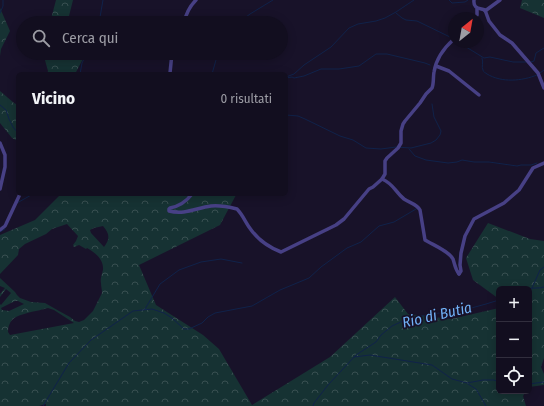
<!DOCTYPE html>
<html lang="it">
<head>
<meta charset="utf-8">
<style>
  body { margin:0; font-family:"Fira Sans Condensed",sans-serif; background:#1f1c2c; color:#f1f3f6 }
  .controls { position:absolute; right:12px; bottom:12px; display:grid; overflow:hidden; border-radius:6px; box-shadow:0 2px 10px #0003 }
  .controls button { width:36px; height:36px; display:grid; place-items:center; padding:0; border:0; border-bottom:1px solid #312e3d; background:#120e1f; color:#f1f3f6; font:20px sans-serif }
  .compass { position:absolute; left:448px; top:12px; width:36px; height:36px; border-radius:50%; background:#120e1f; box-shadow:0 2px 10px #0003; rotate:31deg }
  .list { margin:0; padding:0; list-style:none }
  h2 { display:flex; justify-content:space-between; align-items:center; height:52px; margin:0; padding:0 16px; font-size:17px }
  h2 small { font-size:13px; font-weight:400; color:#9c9ca4 }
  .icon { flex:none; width:22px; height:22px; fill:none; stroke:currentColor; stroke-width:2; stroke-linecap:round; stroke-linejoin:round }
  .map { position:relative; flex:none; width:544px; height:406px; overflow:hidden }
  .search { position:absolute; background:#120e1f; box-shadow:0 2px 10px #0003; left:16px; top:16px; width:272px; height:44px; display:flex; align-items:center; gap:10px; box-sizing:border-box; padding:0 14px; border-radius:22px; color:#9c9ca4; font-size:15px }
  .panel { position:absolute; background:#120e1f; box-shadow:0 2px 10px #0003; left:16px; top:72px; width:272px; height:124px; border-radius:6px }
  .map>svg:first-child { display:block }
  .forest { fill:url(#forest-crowns); fill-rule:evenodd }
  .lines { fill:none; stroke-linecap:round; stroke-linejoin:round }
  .stream { stroke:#10224a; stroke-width:1 }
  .minor { stroke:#474085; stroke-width:3.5 }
  .labels { text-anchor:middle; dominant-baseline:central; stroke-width:3.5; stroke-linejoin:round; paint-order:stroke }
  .water-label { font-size:15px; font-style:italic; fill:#71b1f7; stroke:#181229 }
</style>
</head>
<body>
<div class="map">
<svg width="544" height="406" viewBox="0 0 544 406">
  <defs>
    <pattern id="forest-crowns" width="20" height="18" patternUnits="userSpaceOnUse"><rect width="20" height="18" fill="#163233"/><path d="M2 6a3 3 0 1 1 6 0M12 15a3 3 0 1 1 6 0" fill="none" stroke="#384f51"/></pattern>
  </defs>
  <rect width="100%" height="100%" fill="#181229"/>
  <!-- forest -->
  <g class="forest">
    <path d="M56,0H73L69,16L86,23H53L51,19Z"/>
    <path d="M522,0H544V18L520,8Z"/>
    <path d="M0,8L10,31L1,49L0,56Z"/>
    <path d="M43,53H86L75,74H47L48,71Z"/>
    <path d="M0,91L14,103L18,105V141L12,138L0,123Z"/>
    <path d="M61,194H228L236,195L220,225L139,265L156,305L203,335L219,349L252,405L330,357L395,297L408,314L451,319L499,308V391H526L523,396L526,406H46V404L39,406H0V304L1,305L11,293L6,289L0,297V294L5,288L0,286V278L15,292L17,295L20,298L31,302L45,303L59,311L70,317L75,321L79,322L84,320L93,311L102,293C102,289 101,287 101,283C100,279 102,274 103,270C104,260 96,253 87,248L86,249L79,245L74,247L73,245L76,241L78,236L67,224L52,229L46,234L25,244L19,249L18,255L0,274V235L35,220ZM103,226C110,234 110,239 104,247L91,233L90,230L94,228ZM15,301H18L24,304L9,311L2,310L1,308ZM48,308L54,310L74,323L10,335L8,332C8,327 9,324 12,320C19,313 39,311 48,308Z"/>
    <path d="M488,223L530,239L544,241V358L541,367L544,374V385L529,387V289H499V299L473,280L466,258Z"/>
  </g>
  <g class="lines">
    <!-- stream -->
    <g class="stream">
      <path d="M449,0L452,3L465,2L468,0"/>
      <path d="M0,13L3,6V0"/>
      <path d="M396,13L402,18L406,20L417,21L452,38"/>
      <path d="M99,23L103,0"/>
      <path d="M238,23L250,14L273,0"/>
      <path d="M458,42L484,58L490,57L513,62H526"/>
      <path d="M482,58C484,62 481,67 483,70C483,72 486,73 487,74C502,83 522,81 537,75"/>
      <path d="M531,62L534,61L536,53L544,48"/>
      <path d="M540,73L544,70"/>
      <path d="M80,74L82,63L87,53"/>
      <path d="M212,74L218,53"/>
      <path d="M286,77L294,74L304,65L331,47L349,28L358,24L376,21L385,18L396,12L414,0"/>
      <path d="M286,78L292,77L294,78L304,76L321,69H339L359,66L376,54H387L425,63L430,65"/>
      <path d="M0,105L6,110L9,119L13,127L18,133"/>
      <path d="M286,115L298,116L305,119L340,136L353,140L366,148L381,149L396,147L411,148L431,143L436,140L440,135L441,131L434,117L432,104"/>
      <path d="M409,149L415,156L426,160L448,163L457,162L462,160L474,162H489L517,166L521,165H531L537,163"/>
      <path d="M17,203L33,194"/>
      <path d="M0,232L5,229"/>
      <path d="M532,288L540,270L544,267"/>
      <path d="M528,289C534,287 539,289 544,287"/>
      <path d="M145,309L160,284L179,270L201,262L221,259L242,263"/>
      <path d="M354,357L370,355L432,365L452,379L467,383L483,380H494L499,382"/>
      <path d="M468,384L476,389L486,406"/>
      <path d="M529,384L544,382"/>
      <path d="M43,406L69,363L91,340L133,311L152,309L164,313L172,318L184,329H189L202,323L208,317L215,313L252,306L280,290L309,278L321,267L347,248L361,242L379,226L394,222L416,209"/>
      <path d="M313,406L314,403L328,385L356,355L376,342L381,335L392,326L405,320L411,318L439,313L461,311L475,307L486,304L499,300"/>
    </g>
    <!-- minor -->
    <g class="minor">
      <path d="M474,0C473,9 479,8 485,10L489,21L500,35L512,43L538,73L544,88"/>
      <path d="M485,11L500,0"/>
      <path d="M475,18L477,15V9"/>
      <path d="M184,23C186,13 189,7 196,0"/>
      <path d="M436,66L449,71L479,95"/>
      <path d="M171,74L170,73L172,53"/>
      <path d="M0,143L5,155V167L0,189"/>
      <path d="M382,179C394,184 395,192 404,199C410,203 417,204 420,210L425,240C433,245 449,251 453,259C455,265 455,269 459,274"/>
      <path d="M192,194C186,202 180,206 170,208L169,209V211C185,215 196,208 211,206C219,205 229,207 237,209C242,214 245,221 249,227C257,239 268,247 281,252L336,225L344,219L369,189L373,187L382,179L385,174V161L387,158L398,148L401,143V131L403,124L405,121L420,103L426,94L432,88C434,83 433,77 434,72C436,59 445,47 454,39"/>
      <path d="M0,230L5,226L6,224L20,194"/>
      <path d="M459,274L461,271L460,265L461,253L465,236L474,219L504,203L519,190L533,168L544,163"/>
    </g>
  </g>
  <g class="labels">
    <!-- water labels -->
    <g class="water-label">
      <text transform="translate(437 315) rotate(-13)">Rio di Butia</text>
    </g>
  </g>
</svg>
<div class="controls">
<button>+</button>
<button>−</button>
<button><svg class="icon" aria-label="locate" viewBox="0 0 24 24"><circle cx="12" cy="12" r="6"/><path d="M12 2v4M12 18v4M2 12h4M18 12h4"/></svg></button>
</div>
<svg class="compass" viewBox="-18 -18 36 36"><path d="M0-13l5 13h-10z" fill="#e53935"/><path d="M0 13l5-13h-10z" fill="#9c9ca4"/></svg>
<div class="search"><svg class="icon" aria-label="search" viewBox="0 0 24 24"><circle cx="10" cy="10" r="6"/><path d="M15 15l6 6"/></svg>Cerca qui</div>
<section class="panel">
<h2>Vicino<small>0 risultati</small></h2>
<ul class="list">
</ul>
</section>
</div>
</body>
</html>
